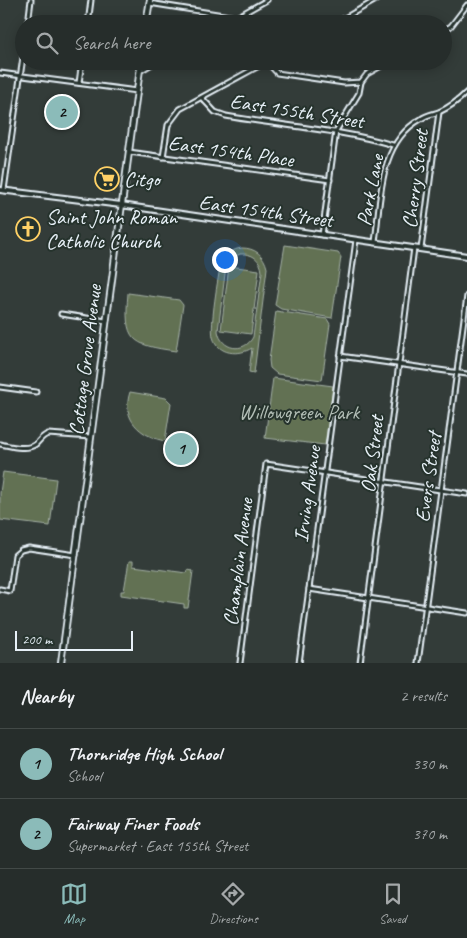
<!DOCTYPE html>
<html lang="en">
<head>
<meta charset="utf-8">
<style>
  body { margin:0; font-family:Caveat,sans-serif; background:#323937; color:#f1f3f6 }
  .scale { position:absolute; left:15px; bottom:12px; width:118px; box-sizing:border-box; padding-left:5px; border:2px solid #e8f1f8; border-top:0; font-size:14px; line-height:18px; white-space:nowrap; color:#e8f1f8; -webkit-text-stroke:4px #26332d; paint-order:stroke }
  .you { position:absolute; left:224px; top:259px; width:18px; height:18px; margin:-12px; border:4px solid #fff; border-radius:50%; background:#1a73e8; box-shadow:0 0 0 8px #1a73e833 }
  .badge { display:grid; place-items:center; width:32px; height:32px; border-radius:50%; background:#8bbbb9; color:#111; font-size:16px; font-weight:700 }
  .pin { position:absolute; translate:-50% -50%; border:2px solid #fff; box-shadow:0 1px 5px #0006 }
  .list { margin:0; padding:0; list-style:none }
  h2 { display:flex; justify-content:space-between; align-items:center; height:65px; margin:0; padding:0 20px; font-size:21px }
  h2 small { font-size:16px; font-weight:400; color:#a4a8a9 }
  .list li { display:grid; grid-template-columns:32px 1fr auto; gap:15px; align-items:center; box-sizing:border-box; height:70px; padding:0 20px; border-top:1px solid #424947 }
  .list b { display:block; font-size:19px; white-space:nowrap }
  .list p { margin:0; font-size:16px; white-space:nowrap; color:#a4a8a9 }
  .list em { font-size:16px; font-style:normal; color:#a4a8a9 }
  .icon { flex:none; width:28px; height:28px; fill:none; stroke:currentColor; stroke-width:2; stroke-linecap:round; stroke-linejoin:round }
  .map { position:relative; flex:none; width:467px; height:663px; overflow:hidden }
  .search { position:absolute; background:#262d2b; box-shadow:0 2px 12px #0003; left:15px; right:15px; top:15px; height:55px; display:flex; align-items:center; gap:12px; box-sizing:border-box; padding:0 18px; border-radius:28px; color:#a4a8a9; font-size:19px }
  .sheet { height:205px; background:#262d2b }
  nav { display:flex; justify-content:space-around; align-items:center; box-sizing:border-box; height:70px; border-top:1px solid #424947; background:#262d2b; font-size:14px; color:#a4a8a9 }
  nav a { display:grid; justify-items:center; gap:2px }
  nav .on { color:#8bbbb9 }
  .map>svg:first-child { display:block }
  .green { fill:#627153; stroke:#a5b1a6; fill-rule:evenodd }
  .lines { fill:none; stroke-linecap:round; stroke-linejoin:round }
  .minor-casing { stroke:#e8f1f8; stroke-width:7 }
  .tertiary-casing { stroke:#e8f1f8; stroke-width:8 }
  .secondary-casing { stroke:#e8f1f8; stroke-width:8 }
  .minor { stroke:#26332d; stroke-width:3 }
  .tertiary { stroke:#26332d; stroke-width:4 }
  .secondary { stroke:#26332d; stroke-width:4.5 }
  .labels { text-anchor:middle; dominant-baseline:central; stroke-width:4; stroke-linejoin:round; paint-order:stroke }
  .street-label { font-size:21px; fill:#e8f1f8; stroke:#26332d }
  .poi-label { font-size:21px; fill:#e8f1f8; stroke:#26332d; text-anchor:start }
  .park-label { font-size:21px; fill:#b2beb6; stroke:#26332d }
</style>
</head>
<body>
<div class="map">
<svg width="467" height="663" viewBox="0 0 467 663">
  <rect width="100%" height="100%" fill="#333c39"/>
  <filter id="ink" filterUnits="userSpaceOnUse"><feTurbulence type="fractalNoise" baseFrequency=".02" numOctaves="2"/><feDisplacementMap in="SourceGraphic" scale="10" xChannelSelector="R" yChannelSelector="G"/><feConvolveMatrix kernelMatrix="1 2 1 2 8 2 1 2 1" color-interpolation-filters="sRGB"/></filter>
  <g filter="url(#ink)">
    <!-- green -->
    <g class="green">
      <path d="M285,245L338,253L341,257L332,318L281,309L275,305Z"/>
      <path d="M242,248C255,248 264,255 267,268L254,373L249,372L252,348C239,356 218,355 213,337C210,325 218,277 221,263C226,254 233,249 242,248ZM240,254C252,253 261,259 262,272L253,337C244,354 221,350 218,331L226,266L232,258Z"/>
      <path d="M229,266L259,270L251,334L221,330Z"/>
      <path d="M128,293L179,300L183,305L176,351C130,345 124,340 128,293Z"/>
      <path d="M276,311L327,319L330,324L322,380L277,374L270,368L269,360Z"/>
      <path d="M273,378L333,386L325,445L265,438Z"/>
      <path d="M130,392L166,398L171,403L165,441C140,436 121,419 130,392Z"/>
      <path d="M3,472L56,479L50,526L0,520V493Z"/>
      <path d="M129,561H133V566L187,573L188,570L193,571L188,608H184V604L121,595V591H124Z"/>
    </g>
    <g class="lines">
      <!-- minor casing -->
      <g class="minor-casing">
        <g id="minor">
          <path d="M149,3L236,17"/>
          <path d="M28,24L31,0"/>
          <path d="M88,24L91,0"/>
          <path d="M224,24L267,0"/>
          <path d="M334,24L376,0"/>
          <path d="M443,31L451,26L467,5"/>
          <path d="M267,62L277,73L344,83L361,82L367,74L390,61"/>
          <path d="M140,71L157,61"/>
          <path d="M0,73L137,91"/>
          <path d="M79,83L82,61"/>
          <path d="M202,98L215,112L226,116C282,126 338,129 393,145"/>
          <path d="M129,152L330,180"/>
          <path d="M163,157L168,125L180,109L268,61"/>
          <path d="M4,190L24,50"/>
          <path d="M322,235L336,131L359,93L361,82"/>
          <path d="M375,242C381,199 378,143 421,119C426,115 433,114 439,112C450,107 459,100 467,92"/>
          <path d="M421,249L439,112"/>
          <path d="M61,314L106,321"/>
          <path d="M340,356L467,374"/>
          <path d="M0,387L36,392"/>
          <path d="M0,444C10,446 27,451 36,444C40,440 42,436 48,434L91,437"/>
          <path d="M0,589L10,591L15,555L21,550L29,548L76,555"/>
          <path d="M309,589L467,613"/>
          <path d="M240,663L266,464L467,494"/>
          <path d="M299,663L356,240"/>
          <path d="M360,663L414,248"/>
          <path d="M418,663L467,296"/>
        </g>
      </g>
      <!-- tertiary casing -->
      <g class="tertiary-casing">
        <path id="tertiary" d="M0,190L121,205L467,256"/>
      </g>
      <!-- secondary casing -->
      <g class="secondary-casing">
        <g id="secondary">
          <path d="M146,24L150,0"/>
          <path d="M61,663L141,61"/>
        </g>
      </g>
      <!-- minor -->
      <use href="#minor" class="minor"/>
      <!-- tertiary -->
      <use href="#tertiary" class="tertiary"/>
      <!-- secondary -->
      <use href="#secondary" class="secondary"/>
    </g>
  </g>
  <!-- icons -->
  <defs>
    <g id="supermarket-ring" transform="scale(1.25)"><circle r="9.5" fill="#26332d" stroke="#ffd166" stroke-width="1.5"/><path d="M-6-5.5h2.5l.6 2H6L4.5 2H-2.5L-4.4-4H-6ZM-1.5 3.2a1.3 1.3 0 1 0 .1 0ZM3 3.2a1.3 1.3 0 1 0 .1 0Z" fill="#ffd166"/></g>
    <g id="church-ring" transform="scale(1.25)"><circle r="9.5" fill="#26332d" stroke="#ffd166" stroke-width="1.5"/><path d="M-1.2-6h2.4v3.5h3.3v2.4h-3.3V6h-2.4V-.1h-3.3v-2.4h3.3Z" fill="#ffd166"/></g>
  </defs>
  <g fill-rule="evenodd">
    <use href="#supermarket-ring" x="107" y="179"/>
    <use href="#church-ring" x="28" y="229"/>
  </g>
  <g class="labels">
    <!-- street labels -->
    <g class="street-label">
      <text transform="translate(297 111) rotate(9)">East 155th Street</text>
      <text transform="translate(231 151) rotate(8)">East 154th Place</text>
      <text transform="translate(415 179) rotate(-83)">Cherry Street</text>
      <text transform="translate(370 190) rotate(-79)">Park Lane</text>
      <text transform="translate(266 211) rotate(8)">East 154th Street</text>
      <text transform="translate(85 360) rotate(-83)">Cottage Grove Avenue</text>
      <text transform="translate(372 454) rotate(-83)">Oak Street</text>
      <text transform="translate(428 477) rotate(-82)">Evers Street</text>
      <text transform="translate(307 494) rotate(-82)">Irving Avenue</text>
      <text transform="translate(238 562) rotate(-83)">Champlain Avenue</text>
    </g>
    <!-- poi labels -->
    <g class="poi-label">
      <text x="124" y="179">Citgo</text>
      <text x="46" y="217">Saint John Roman<tspan x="46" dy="24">Catholic Church</tspan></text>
    </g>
    <!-- park labels -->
    <g class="park-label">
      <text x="299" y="412">Willowgreen Park</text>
    </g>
  </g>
</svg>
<div class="scale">200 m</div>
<div class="you"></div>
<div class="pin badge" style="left:181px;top:449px">1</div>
<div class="pin badge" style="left:62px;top:112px">2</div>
<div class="search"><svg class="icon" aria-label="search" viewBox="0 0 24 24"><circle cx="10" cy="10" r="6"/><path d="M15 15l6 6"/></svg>Search here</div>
</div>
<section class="sheet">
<h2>Nearby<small>2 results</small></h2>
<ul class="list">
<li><span class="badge">1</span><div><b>Thornridge High School</b><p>School</p></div><em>330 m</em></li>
<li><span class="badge">2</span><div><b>Fairway Finer Foods</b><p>Supermarket · East 155th Street</p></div><em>370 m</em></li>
</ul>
</section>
<nav>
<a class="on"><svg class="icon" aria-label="map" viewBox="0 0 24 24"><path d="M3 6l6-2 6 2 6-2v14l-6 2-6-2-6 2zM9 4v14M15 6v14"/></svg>Map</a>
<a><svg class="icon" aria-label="directions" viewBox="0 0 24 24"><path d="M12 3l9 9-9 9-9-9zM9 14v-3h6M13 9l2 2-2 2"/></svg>Directions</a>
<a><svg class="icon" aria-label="saved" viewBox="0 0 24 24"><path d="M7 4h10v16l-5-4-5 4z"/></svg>Saved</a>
</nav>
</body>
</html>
